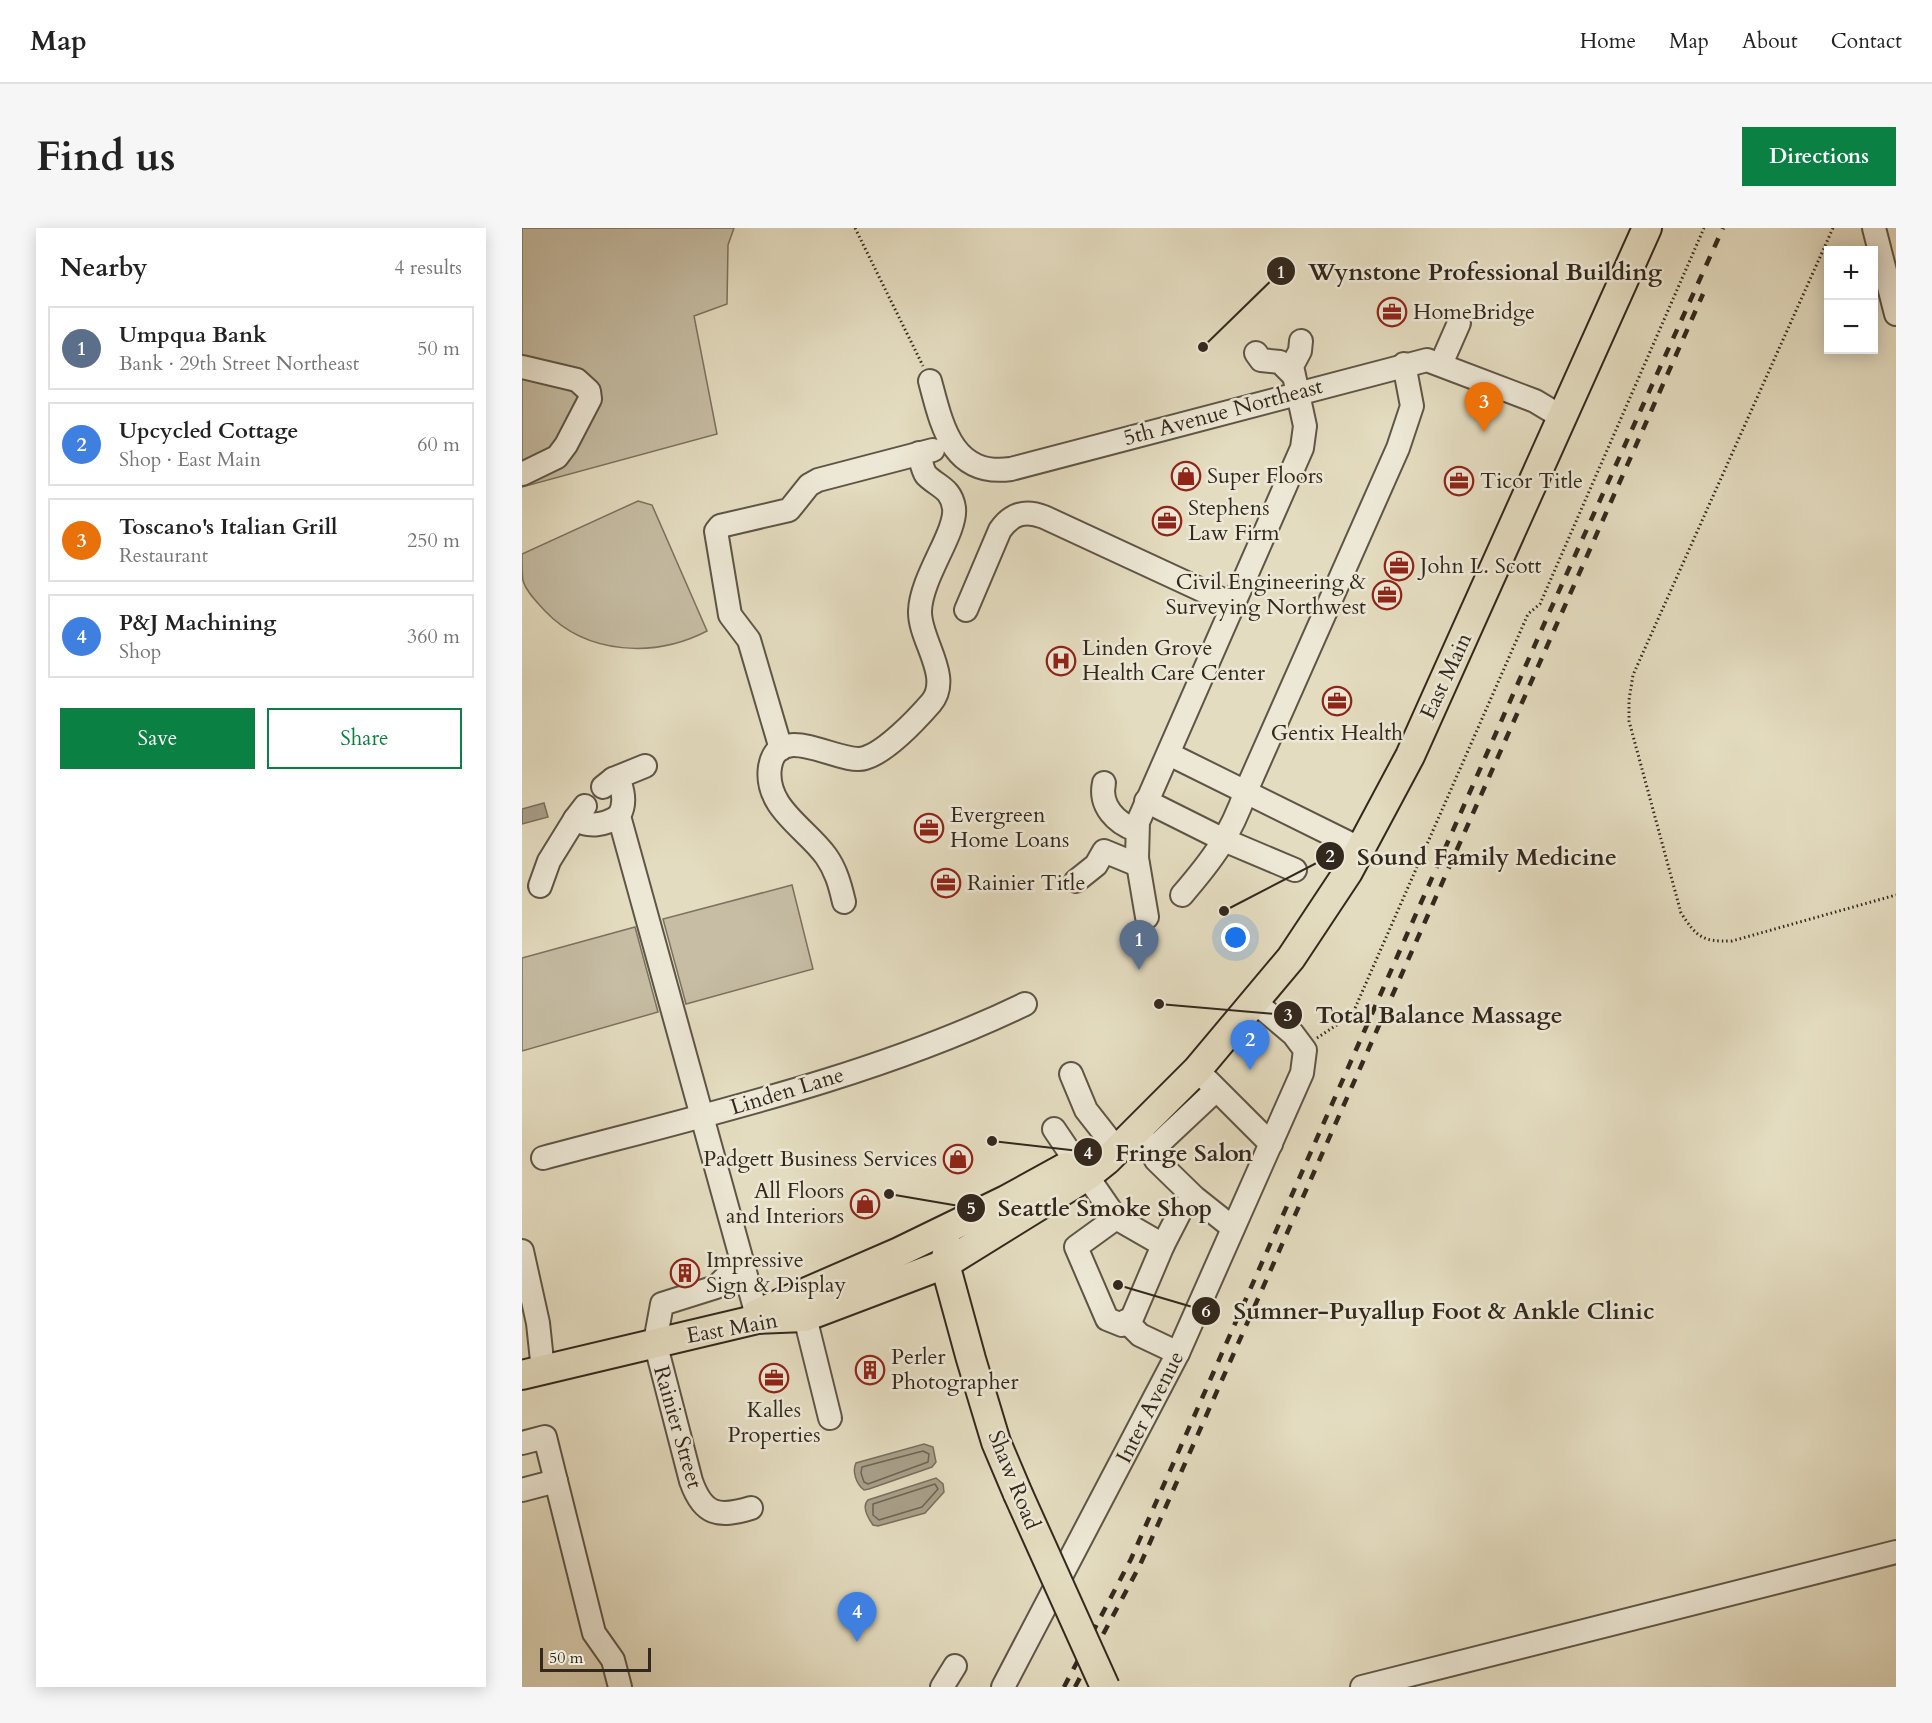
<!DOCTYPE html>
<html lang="en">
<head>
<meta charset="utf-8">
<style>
  body { margin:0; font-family:Cardo,serif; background:#f6f6f6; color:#222 }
  .controls { position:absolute; right:18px; top:18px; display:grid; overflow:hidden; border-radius:0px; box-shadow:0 3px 15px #0003 }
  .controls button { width:54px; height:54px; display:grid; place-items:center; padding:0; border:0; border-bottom:2px solid #e0e0e0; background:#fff; color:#222; font:30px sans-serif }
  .scale { position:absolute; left:18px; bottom:15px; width:111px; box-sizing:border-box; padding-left:6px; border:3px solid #33281d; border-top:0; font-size:16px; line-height:21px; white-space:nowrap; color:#33281d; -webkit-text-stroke:4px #ede8d6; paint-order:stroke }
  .you { position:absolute; left:714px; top:710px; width:21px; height:21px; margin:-15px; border:4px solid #fff; border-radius:50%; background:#1a73e8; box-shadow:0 0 0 9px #1a73e833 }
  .badge { display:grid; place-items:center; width:39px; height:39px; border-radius:50%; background:#0b8043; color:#fff; font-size:20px; font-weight:700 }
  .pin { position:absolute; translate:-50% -50px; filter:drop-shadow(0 2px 3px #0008) }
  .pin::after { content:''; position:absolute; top:32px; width:21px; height:18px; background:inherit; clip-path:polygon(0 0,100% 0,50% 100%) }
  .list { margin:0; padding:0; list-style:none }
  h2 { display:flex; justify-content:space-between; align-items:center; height:78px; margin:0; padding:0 24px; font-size:26px }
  h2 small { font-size:20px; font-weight:400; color:#767676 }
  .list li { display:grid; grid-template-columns:39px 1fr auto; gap:18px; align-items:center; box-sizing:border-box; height:84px; margin:0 12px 12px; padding:0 12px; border:2px solid #e0e0e0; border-radius:0px }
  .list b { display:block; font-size:22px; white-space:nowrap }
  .list p { margin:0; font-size:20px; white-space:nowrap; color:#767676 }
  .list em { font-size:20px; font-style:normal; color:#767676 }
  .actions { display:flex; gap:12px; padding:18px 24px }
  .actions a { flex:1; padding:14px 0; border:2px solid #0b8043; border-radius:0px; text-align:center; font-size:21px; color:#0b8043 }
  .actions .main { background:#0b8043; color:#fff }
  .map { position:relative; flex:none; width:1374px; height:1459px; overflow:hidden; border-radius:0px }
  header { display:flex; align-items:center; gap:36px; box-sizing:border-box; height:84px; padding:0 30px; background:#fff; border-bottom:2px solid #e0e0e0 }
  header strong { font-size:28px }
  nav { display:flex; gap:33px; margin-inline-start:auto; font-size:21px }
  .intro { display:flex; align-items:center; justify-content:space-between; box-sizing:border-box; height:144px; padding:0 36px }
  h1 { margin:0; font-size:42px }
  .button { padding:15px 27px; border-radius:0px; background:#0b8043; color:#fff; font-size:21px; font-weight:700 }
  main { display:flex; gap:36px; padding:0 36px }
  aside { flex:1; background:#fff; border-radius:0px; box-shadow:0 3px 15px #0003 }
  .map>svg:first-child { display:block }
  .green { fill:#c6bda4; stroke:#7c7260; stroke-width:1.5 }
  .water { fill:#a89f89; stroke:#796f5e; stroke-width:1.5 }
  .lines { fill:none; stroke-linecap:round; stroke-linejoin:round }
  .shore { stroke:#6e6453; stroke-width:1.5 }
  .minor-casing { stroke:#5f5546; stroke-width:26 }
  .major-casing { stroke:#33281d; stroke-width:32 }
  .path { stroke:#33281d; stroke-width:3; stroke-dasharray:1.5 3; stroke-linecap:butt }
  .minor { stroke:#ede8d6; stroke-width:22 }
  .major { stroke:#e4dcc0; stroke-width:28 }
  .rail { stroke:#33281d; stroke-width:4.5; stroke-dasharray:10 10; stroke-linecap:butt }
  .major-bridge-casing { stroke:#33281d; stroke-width:32; stroke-linecap:butt }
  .major-bridge { stroke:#e4dcc0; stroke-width:28 }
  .labels { text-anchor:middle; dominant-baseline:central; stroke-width:5; stroke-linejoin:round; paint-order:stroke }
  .poi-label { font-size:22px; fill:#33281d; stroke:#ede8d6; text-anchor:start }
  .street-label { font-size:22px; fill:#33281d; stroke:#ede8d6 }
  .leader { fill:none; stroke:#33281d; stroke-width:2 }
  .callout-dot { fill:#33281d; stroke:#ede8d6; stroke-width:2 }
  .mark-label { font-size:18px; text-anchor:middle; font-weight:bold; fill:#fff }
  .callout-label { font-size:24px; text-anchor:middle; font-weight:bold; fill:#33281d; stroke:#ede8d6; stroke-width:5; stroke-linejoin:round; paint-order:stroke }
</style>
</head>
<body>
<header>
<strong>Map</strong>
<nav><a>Home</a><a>Map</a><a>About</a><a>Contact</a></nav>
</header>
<div class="intro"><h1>Find us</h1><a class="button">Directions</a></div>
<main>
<aside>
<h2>Nearby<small>4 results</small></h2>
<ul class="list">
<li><span class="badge" style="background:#5c6f8a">1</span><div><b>Umpqua Bank</b><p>Bank · 29th Street Northeast</p></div><em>50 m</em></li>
<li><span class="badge" style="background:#3f7fe0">2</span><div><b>Upcycled Cottage</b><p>Shop · East Main</p></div><em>60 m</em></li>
<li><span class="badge" style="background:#e8710a">3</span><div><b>Toscano's Italian Grill</b><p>Restaurant</p></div><em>250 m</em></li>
<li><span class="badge" style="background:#3f7fe0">4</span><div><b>P&amp;J Machining</b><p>Shop</p></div><em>360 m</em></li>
</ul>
<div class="actions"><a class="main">Save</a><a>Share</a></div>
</aside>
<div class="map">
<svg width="1374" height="1459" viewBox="0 0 1374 1459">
  <rect width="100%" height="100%" fill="#e4dcc0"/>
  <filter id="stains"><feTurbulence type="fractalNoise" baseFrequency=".00333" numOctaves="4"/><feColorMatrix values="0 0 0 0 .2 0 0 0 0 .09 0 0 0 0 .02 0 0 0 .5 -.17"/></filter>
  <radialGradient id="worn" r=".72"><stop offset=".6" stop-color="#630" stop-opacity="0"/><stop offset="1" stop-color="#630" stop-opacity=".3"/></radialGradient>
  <!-- green -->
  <g class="green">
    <path d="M0,0H212L206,17L205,76L172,88L195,206L0,259Z"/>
    <path d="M116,273L130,277L185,403C133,430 65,427 23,383C15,374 5,365 1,353C0,346 0,334 0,326Z"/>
    <path d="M270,657L291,741L164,776L141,691Z"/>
    <path d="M113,699L136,784L0,823V730Z"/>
  </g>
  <!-- water -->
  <g class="water">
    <path d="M22,575L26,589L0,596V581Z"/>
    <path d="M402,1216L411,1219L414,1234L410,1239L347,1261L342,1262C334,1256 330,1243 334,1235Z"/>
    <path d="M414,1250L421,1256L422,1264L403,1285L356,1298L351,1297C346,1290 339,1279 346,1272Z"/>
  </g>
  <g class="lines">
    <!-- shore -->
    <g class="shore">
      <path d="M401,1223L407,1226L406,1234L346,1256L342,1254L339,1245L340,1239Z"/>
      <path d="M413,1256L416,1261L400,1279L357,1292L351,1287V1276Z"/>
    </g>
    <!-- minor casing -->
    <g class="minor-casing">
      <g id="minor">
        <path d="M1352,0L1374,86"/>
        <path d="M734,125L739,132L758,134L771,147"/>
        <path d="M919,136L937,95"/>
        <path d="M0,139L55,152L67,163L68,171L44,217L35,229L0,246"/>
        <path d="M408,153C420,198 430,249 489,241L905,132L1013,173L1038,188"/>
        <path d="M444,382L478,302C490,285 504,282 522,289L712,377"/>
        <path d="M259,521L227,412L208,387L194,303L198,298L267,282L287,257L296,252L411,222"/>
        <path d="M647,526L839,621"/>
        <path d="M91,551L123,538"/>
        <path d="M582,555C577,578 594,595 614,602"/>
        <path d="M81,559L91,551L98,555C102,567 103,577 97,588L236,1091"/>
        <path d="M624,573L702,612L773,642"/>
        <path d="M63,578L53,591C67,600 83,597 97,588"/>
        <path d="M554,653L574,637L582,623L616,637"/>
        <path d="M18,658L27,633L53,591"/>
        <path d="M660,667C691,631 708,608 724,563L876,220L890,178L882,136"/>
        <path d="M322,674C318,657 314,642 304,628C284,600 242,579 248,539C256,491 318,538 343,530C364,524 395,491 409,475C431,449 397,412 398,383C399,349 435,304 432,280C429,260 416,259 404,247C400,241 399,232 397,225"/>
        <path d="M625,689L615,630L616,594L780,220L783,198L770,138L778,123L779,113"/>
        <path d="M675,842L749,916"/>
        <path d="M549,846L564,882L586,910"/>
        <path d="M532,901L553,932"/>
        <path d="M616,901L634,932L672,969L711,1000"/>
        <path d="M629,923L694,862"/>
        <path d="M21,930C182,887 352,849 503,776"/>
        <path d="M565,948L594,990L641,1017L610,1090L600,1097L585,1091L554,1019L594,990"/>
        <path d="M641,1017L660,980"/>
        <path d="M0,1023L16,1095L21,1142"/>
        <path d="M221,1038L209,1044L194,1059L140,1076L133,1114L169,1253C181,1287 196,1290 229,1280"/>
        <path d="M283,1089L308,1190"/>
        <path d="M604,1093L618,1107L656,1125"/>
        <path d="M0,1215L23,1209L72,1405L91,1432L98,1459"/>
        <path d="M0,1262L34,1253"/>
        <path d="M420,1459L433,1438"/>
        <path d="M481,1459L656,1125L780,845L783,822L771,806L733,774"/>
        <path d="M840,1459L1374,1324"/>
      </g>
    </g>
    <!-- major casing -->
    <g class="major-casing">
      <g id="major">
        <path d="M426,1019L423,1036L449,1131L474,1214L496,1266"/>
        <path d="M234,1086L377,1024L484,972L544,939"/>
        <path d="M0,1147L236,1091L283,1089L423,1036L565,948L585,932L675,842L769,730L826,644L888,528L1125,0"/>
      </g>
    </g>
    <!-- path -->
    <g class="path">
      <path d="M333,0L401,138"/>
      <path d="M1311,0L1111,447L1107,472V493L1159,685C1175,709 1180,714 1210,713L1374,667"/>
      <path d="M795,810L830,787L1006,386L1018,376L1182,0"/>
    </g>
    <!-- minor -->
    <use href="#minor" class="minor"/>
    <!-- major -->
    <use href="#major" class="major"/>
    <!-- rail -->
    <g class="rail">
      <path d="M542,1459L609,1331L1027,385L1201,0"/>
      <path d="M553,1459L618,1337L1181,66"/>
    </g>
    <!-- major-bridge casing -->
    <g class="major-bridge-casing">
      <path id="major-bridge" d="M496,1266L583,1459"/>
    </g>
    <!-- major-bridge -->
    <use href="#major-bridge" class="major-bridge"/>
  </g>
  <!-- icons -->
  <defs>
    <g id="office-ring" transform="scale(1.5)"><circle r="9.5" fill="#ede8d6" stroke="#8f2418" stroke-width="1.5"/><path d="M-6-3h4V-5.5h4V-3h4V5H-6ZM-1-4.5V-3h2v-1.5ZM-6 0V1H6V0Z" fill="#8f2418"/></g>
    <g id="shop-ring" transform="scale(1.5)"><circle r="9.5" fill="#ede8d6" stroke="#8f2418" stroke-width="1.5"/><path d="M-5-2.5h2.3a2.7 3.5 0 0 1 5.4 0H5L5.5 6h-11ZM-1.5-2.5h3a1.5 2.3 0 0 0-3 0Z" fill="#8f2418"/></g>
    <g id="hospital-ring" transform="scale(1.5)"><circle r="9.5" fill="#ede8d6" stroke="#8f2418" stroke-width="1.5"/><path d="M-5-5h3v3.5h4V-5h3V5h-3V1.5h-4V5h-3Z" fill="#8f2418"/></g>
    <g id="building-ring" transform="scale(1.5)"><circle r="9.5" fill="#ede8d6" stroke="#8f2418" stroke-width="1.5"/><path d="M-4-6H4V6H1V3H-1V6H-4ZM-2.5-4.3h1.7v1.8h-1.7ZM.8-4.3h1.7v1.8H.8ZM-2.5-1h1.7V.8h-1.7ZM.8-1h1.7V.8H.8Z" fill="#8f2418"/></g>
  </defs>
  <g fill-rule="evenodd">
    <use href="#office-ring" x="870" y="84"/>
    <use href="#shop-ring" x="664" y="248"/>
    <use href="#office-ring" x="937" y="253"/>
    <use href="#office-ring" x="645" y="293"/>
    <use href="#office-ring" x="877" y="338"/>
    <use href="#office-ring" x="865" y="367"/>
    <use href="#hospital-ring" x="539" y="433"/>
    <use href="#office-ring" x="815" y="473"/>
    <use href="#office-ring" x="407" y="600"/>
    <use href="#office-ring" x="424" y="655"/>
    <use href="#shop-ring" x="436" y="931"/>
    <use href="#shop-ring" x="343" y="976"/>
    <use href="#building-ring" x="163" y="1045"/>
    <use href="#building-ring" x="348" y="1142"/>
    <use href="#office-ring" x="252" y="1150"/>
  </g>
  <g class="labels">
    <!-- poi labels -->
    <g class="poi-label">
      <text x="891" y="84">HomeBridge</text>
      <text x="685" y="248">Super Floors</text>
      <text x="958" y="253">Ticor Title</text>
      <text x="666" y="280">Stephens<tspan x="666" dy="25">Law Firm</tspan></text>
      <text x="898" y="338">John L. Scott</text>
      <text x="844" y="354" text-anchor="end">Civil Engineering &amp;<tspan x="844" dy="25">Surveying Northwest</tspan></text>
      <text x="560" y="420">Linden Grove<tspan x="560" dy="25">Health Care Center</tspan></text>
      <text x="815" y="505" text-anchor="middle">Gentix Health</text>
      <text x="428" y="587">Evergreen<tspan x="428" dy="25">Home Loans</tspan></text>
      <text x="445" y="655">Rainier Title</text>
      <text x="415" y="931" text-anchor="end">Padgett Business Services</text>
      <text x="322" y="963" text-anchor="end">All Floors<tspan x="322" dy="25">and Interiors</tspan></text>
      <text x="184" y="1032">Impressive<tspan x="184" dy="25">Sign &amp; Display</tspan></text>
      <text x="369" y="1129">Perler<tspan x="369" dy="25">Photographer</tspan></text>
      <text x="252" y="1182" text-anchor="middle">Kalles<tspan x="252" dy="25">Properties</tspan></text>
    </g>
    <!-- street labels -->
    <g class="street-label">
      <text transform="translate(701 184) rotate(-15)">5th Avenue Northeast</text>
      <text transform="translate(924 448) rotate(-65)">East Main</text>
      <text transform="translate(265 863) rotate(-17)">Linden Lane</text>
      <text transform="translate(210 1100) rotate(-10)">East Main</text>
      <text transform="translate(628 1179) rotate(-63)">Inter Avenue</text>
      <text transform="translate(156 1199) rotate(74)">Rainier Street</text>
      <text transform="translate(492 1252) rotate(68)">Shaw Road</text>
    </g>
  </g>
  <!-- callouts -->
  <path class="leader" d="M681 119L759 43M702 683L808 628M637 776L766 787M470 913L566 924M367 966L449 980M596 1057L684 1083"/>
  <g class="callout-dot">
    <circle cx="681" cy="119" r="6"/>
    <circle cx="702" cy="683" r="6"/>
    <circle cx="637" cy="776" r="6"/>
    <circle cx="470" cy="913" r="6"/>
    <circle cx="367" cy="966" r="6"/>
    <circle cx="596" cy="1057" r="6"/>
    <circle cx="759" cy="43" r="15"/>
    <circle cx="808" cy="628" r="15"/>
    <circle cx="766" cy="787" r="15"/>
    <circle cx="566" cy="924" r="15"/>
    <circle cx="449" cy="980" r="15"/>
    <circle cx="684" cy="1083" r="15"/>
  </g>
  <g class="mark-label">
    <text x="759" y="50">1</text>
    <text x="808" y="634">2</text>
    <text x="766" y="793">3</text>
    <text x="566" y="931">4</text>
    <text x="449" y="986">5</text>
    <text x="684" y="1089">6</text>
  </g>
  <g class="callout-label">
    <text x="963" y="52">Wynstone Professional Building</text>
    <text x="965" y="637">Sound Family Medicine</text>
    <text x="917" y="795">Total Balance Massage</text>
    <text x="662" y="933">Fringe Salon</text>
    <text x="583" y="988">Seattle Smoke Shop</text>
    <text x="922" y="1091">Sumner-Puyallup Foot &amp; Ankle Clinic</text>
  </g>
  <rect width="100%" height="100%" filter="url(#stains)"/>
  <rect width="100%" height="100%" fill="url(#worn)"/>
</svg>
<div class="controls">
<button>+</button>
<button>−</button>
</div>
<div class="scale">50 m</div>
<div class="you"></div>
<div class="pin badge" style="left:617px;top:742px;background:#5c6f8a">1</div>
<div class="pin badge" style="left:728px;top:842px;background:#3f7fe0">2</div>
<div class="pin badge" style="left:962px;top:204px;background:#e8710a">3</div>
<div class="pin badge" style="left:335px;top:1414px;background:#3f7fe0">4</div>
</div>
</main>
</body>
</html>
